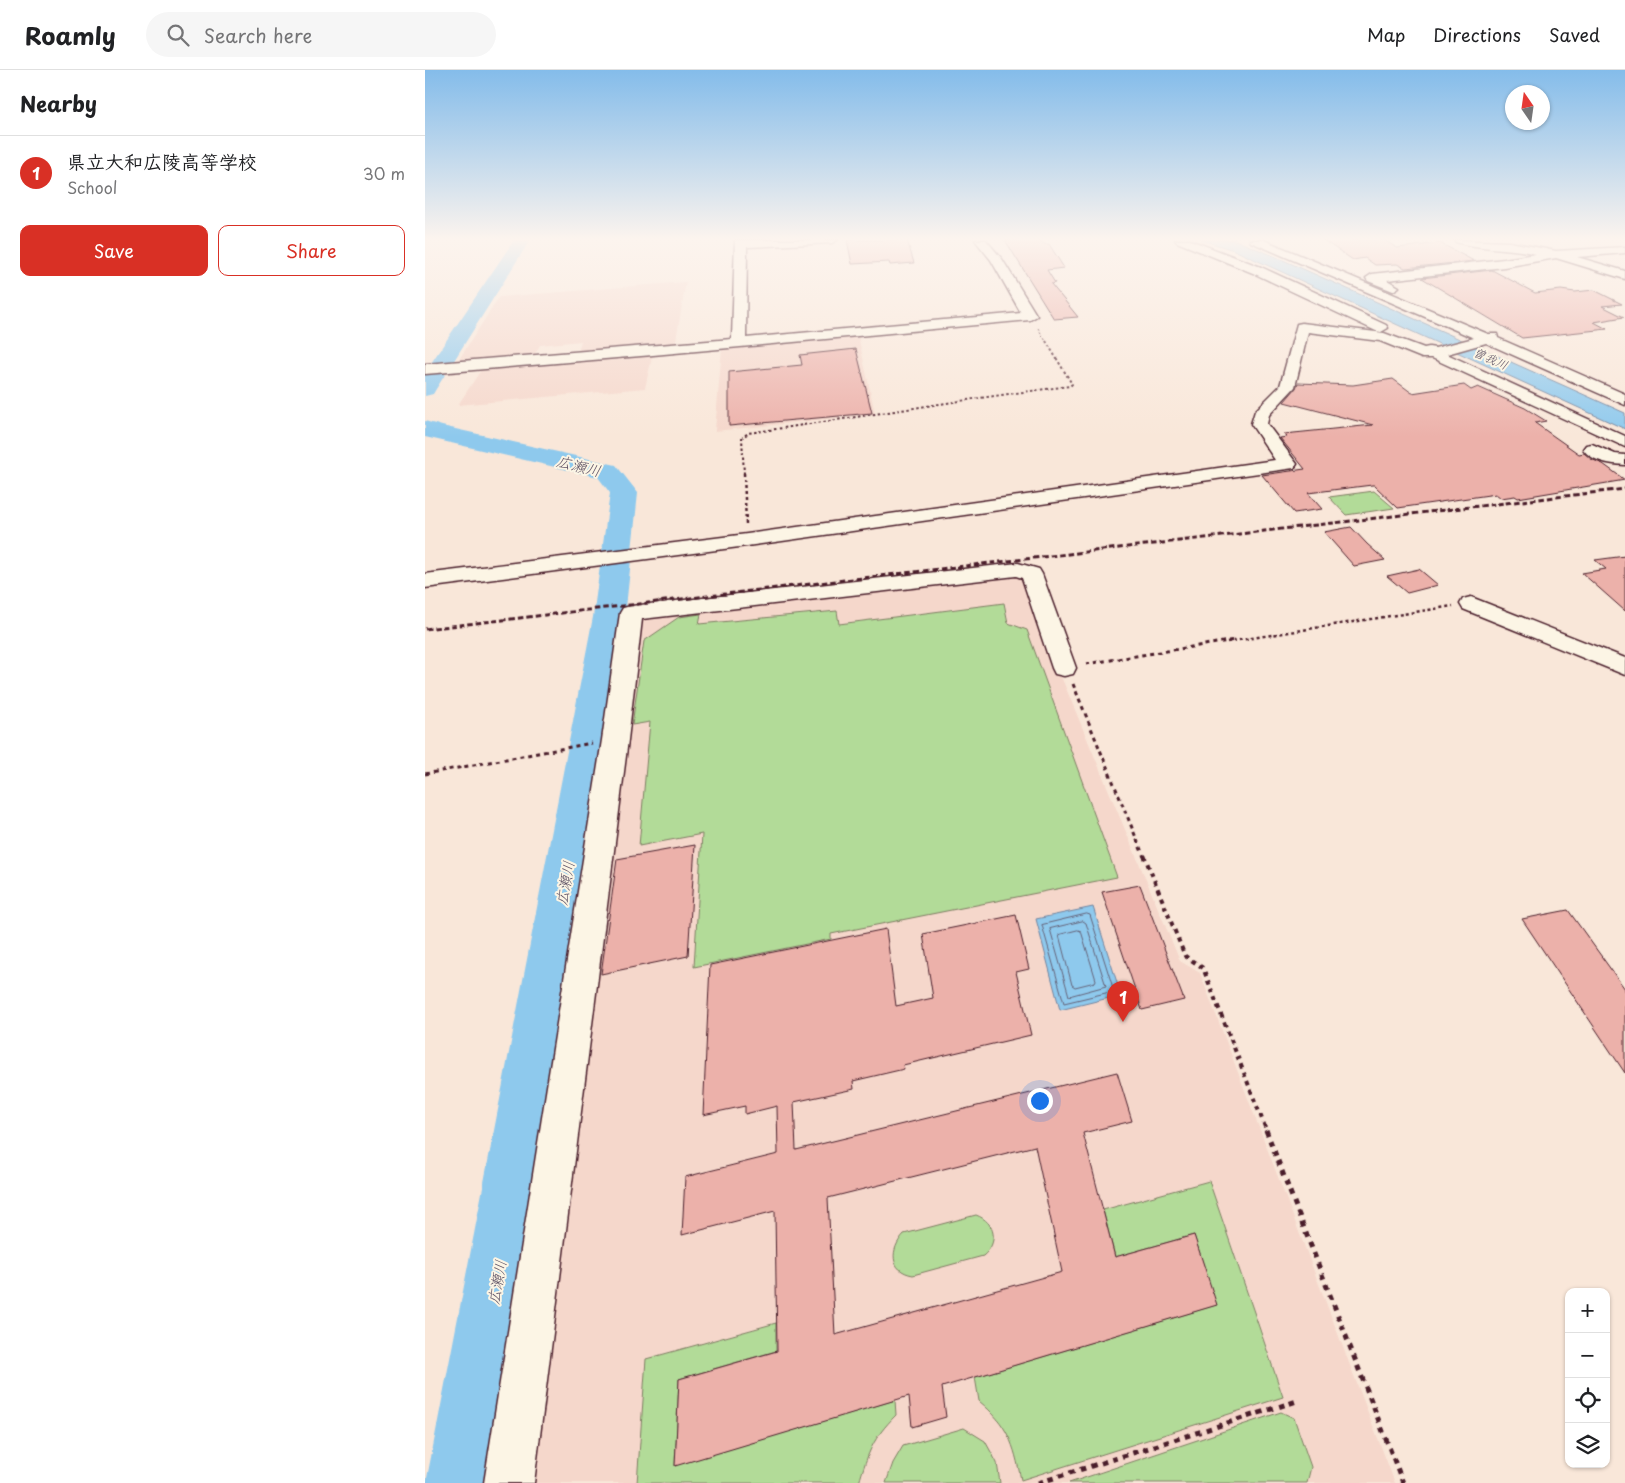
<!DOCTYPE html>
<html lang="en">
<head>
<meta charset="utf-8">
<style>
  body { margin:0; font-family:"Playpen Sans","Klee One",sans-serif; background:#f6f6f6; color:#202124 }
  .controls { position:absolute; right:15px; bottom:15px; display:grid; overflow:hidden; border-radius:10px; box-shadow:0 1px 4px #0004 }
  .controls button { width:45px; height:45px; display:grid; place-items:center; padding:0; border:0; border-bottom:1px solid #e0e0e0; background:#fff; color:#202124; font:25px sans-serif }
  .compass { position:absolute; left:1080px; top:15px; width:45px; height:45px; border-radius:50%; background:#fff; box-shadow:0 1px 4px #0004; rotate:347deg }
  .you { position:absolute; left:614px; top:1030px; width:18px; height:18px; margin:-12px; border:4px solid #fff; border-radius:50%; background:#1a73e8; box-shadow:0 0 0 8px #1a73e833 }
  .badge { display:grid; place-items:center; width:32px; height:32px; border-radius:50%; background:#d93025; color:#fff; font-size:16px; font-weight:700 }
  .pin { position:absolute; translate:-50% -41px; filter:drop-shadow(0 1px 2px #0008) }
  .pin::after { content:''; position:absolute; top:26px; width:18px; height:15px; background:inherit; clip-path:polygon(0 0,100% 0,50% 100%) }
  .list { margin:0; padding:0; list-style:none }
  h2 { display:flex; justify-content:space-between; align-items:center; height:65px; margin:0; padding:0 20px; font-size:21px }
  h2 small { font-size:16px; font-weight:400; color:#757577 }
  .list li { display:grid; grid-template-columns:32px 1fr auto; gap:15px; align-items:center; box-sizing:border-box; height:75px; padding:0 20px; border-top:1px solid #e0e0e0 }
  .list b { display:block; font-size:19px; white-space:nowrap }
  .list p { margin:0; font-size:16px; white-space:nowrap; color:#757577 }
  .list em { font-size:16px; font-style:normal; color:#757577 }
  .actions { display:flex; gap:10px; padding:15px 20px }
  .actions a { flex:1; padding:11px 0; border:1px solid #d93025; border-radius:10px; text-align:center; font-size:18px; color:#d93025 }
  .actions .main { background:#d93025; color:#fff }
  .icon { flex:none; width:28px; height:28px; fill:none; stroke:currentColor; stroke-width:2; stroke-linecap:round; stroke-linejoin:round }
  .map { position:relative; flex:none; width:1200px; height:1413px; overflow:hidden }
  header { display:flex; align-items:center; gap:30px; box-sizing:border-box; height:70px; padding:0 25px; background:#fff; border-bottom:1px solid #e0e0e0 }
  header strong { font-size:24px }
  nav { display:flex; gap:28px; margin-inline-start:auto; font-size:18px }
  .search { width:350px; height:45px; background:#f6f6f6; display:flex; align-items:center; gap:12px; box-sizing:border-box; padding:0 18px; border-radius:28px; color:#757577; font-size:19px }
  main { display:flex }
  aside { flex:1; background:#fff }
  .map>svg:first-child { display:block }
  .built { fill:#f5d7cb; fill-rule:evenodd }
  .green { fill:#b2db98; stroke:#7e7d62 }
  .water { fill:#8ec9ed; stroke:#73859f }
  .lines { fill:none; stroke-linecap:round; stroke-linejoin:round }
  .shore { stroke:#656379; stroke-width:1 }
  .river { fill:#8ec9ed; fill-rule:evenodd }
  .building { fill:#ecb1aa; stroke:#4a1f2b; fill-rule:evenodd }
  .minor-casing { stroke:#4a1f2b; stroke-width:3 }
  .path-far5 { stroke:#4a1f2b; stroke-width:1; stroke-dasharray:2 2; stroke-linecap:butt }
  .path-far4 { stroke:#4a1f2b; stroke-width:2; stroke-dasharray:2.5 2.5; stroke-linecap:butt }
  .path-far3 { stroke:#4a1f2b; stroke-width:2.5; stroke-dasharray:3 3; stroke-linecap:butt }
  .path-far2 { stroke:#4a1f2b; stroke-width:3; stroke-dasharray:4 4; stroke-linecap:butt }
  .path-far1 { stroke:#4a1f2b; stroke-width:4; stroke-dasharray:4.5 4.5; stroke-linecap:butt }
  .path { stroke:#4a1f2b; stroke-width:5; stroke-dasharray:5.5 5.5; stroke-linecap:butt }
  .minor { fill:#fcf5e5; fill-rule:evenodd }
  .rail { stroke:#4a1f2b; stroke-width:3; stroke-dasharray:5.5 3; stroke-linecap:butt }
  .labels { text-anchor:middle; dominant-baseline:central; stroke-width:4; stroke-linejoin:round; paint-order:stroke }
  .far-water-label { font-size:12px; font-style:italic; fill:#5e5265; stroke:#fcf5e5 }
  .water-label { font-size:15px; font-style:italic; fill:#5e5265; stroke:#fcf5e5 }
</style>
</head>
<body>
<header>
<strong>Roamly</strong>
<div class="search"><svg class="icon" aria-label="search" viewBox="0 0 24 24"><circle cx="10" cy="10" r="6"/><path d="M15 15l6 6"/></svg>Search here</div>
<nav><a>Map</a><a>Directions</a><a>Saved</a></nav>
</header>
<main>
<aside>
<h2>Nearby<small></small></h2>
<ul class="list">
<li><span class="badge">1</span><div><b>県立大和広陵高等学校</b><p>School</p></div><em>30 m</em></li>
</ul>
<div class="actions"><a class="main">Save</a><a>Share</a></div>
</aside>
<div class="map">
<svg width="1200" height="1413" viewBox="0 0 1200 1413">
  <rect width="100%" height="100%" fill="#f9e7d9"/>
  <filter id="ink" filterUnits="userSpaceOnUse"><feTurbulence type="fractalNoise" baseFrequency=".02" numOctaves="2"/><feDisplacementMap in="SourceGraphic" scale="10" xChannelSelector="R" yChannelSelector="G"/><feConvolveMatrix kernelMatrix="1 2 1 2 8 2 1 2 1" color-interpolation-filters="sRGB"/></filter>
  <g filter="url(#ink)">
    <!-- built -->
    <g class="built">
      <path d="M261,212L250,276L152,285L156,271L115,275L107,289L31,294L74,227Z"/>
      <path d="M433,265L450,344L290,361L297,278Z"/>
      <path d="M228,283L220,318L33,335L58,297Z"/>
      <path d="M586,504L599,509L625,597L635,604L755,891L775,903L970,1413H882L886,1397L856,1342L644,1413H575L572,1393H468L461,1413H434L442,1383L456,1360L471,1345L470,1330L550,1307L554,1331L571,1345L584,1365L591,1387L596,1410L858,1326L784,1111L678,1140L658,1063L707,1051L692,1002L371,1080L369,1032L429,1019L428,1011L479,999L461,859L285,895L279,1045L320,1036L321,1044L352,1036L353,1084L260,1107L257,1165L350,1141L351,1253L221,1289L212,1413H103L211,546ZM579,533L583,553L406,865V869L269,897L277,764L214,776L225,652L207,655L276,544L274,554L412,541L413,554ZM270,775L263,886L176,904L192,789ZM715,815L759,930L717,940L677,823ZM590,845L604,899L507,920Z"/>
      <path d="M610,1076L637,1202L410,1265L403,1128ZM551,1145L560,1148L566,1155L469,1187L473,1170Z"/>
    </g>
    <!-- green -->
    <g class="green">
      <path d="M949,421L969,438L921,445L904,427Z"/>
      <path d="M579,533L583,553L602,560L692,807L406,864V869L269,897L277,764L214,776L225,652L207,655L219,571L254,547L276,544L274,554L412,541L414,554Z"/>
      <path d="M784,1111L858,1327L596,1410C589,1374 583,1355 554,1331L550,1307L791,1235L769,1165L690,1187L678,1140Z"/>
      <path d="M551,1145C571,1152 574,1173 558,1186L488,1205C464,1201 465,1179 479,1164Z"/>
      <path d="M351,1253V1281L254,1309L250,1395L470,1330L471,1345C448,1368 443,1382 434,1413H212L221,1289Z"/>
      <path d="M856,1342L869,1348L886,1397L882,1413H644Z"/>
      <path d="M539,1358L560,1371L572,1393L575,1413H461L468,1393L478,1376Z"/>
    </g>
    <!-- water -->
    <g class="water">
      <path d="M776,170H810L849,186L1200,343V359L809,180Z"/>
      <path d="M668,837L696,925L635,940L611,849Z"/>
    </g>
    <g class="lines">
      <!-- shore -->
      <g class="shore">
        <path d="M662,844L665,845L689,921L639,933L617,855Z"/>
        <path d="M658,851L661,853L681,916L644,926L625,859Z"/>
        <path d="M653,860L656,861L671,910L670,912L650,917L647,915L634,865Z"/>
      </g>
      <!-- river -->
      <g class="river">
        <path d="M89,170H105L11,319L8,324L0,326V302Z"/>
        <path d="M0,351L17,356L191,395L213,423L200,547L73,1413H1L168,547L185,423L173,407L0,367Z"/>
      </g>
    </g>
    <!-- building -->
    <g class="building">
      <path d="M422,170H482L489,193L465,195L464,192L427,194Z"/>
      <path d="M580,170H614L619,174H624L639,198L622,200L630,213L626,214L653,247L629,249Z"/>
      <path d="M898,170H959L972,178L1015,173L1049,191L980,198L972,194L950,195L940,188L928,190Z"/>
      <path d="M1067,200L1110,223L1136,220L1150,222L1169,220L1197,234L1177,236L1199,247L1169,252L1182,259L1097,268L997,208Z"/>
      <path d="M431,279L447,343L304,356V302L377,295L375,285Z"/>
      <path d="M968,309L987,323L1039,315L1046,320L1053,317L1100,338L1121,351L1110,353L1154,384L1159,383L1166,389L1178,394L1200,410L1093,428L1090,426L1076,428L1071,424L973,438L949,415H947L883,423L897,439L869,443L837,405L880,399L855,368L862,367L859,364L948,355L859,332L871,318L873,313L928,315Z"/>
      <path d="M926,457L942,474L960,490L929,496L899,462Z"/>
      <path d="M1200,486V541L1157,503L1181,499L1170,490Z"/>
      <path d="M994,499L1013,515L982,523L962,506Z"/>
      <path d="M270,775L263,886L176,904L192,789Z"/>
      <path d="M715,815L759,930L717,940L677,822Z"/>
      <path d="M1143,840L1200,919V1003L1097,849Z"/>
      <path d="M591,845L604,899L591,902L606,965L478,995L479,999L428,1011L429,1019L369,1032L371,1080L692,1002L707,1051L658,1063L690,1187L769,1165L792,1235L517,1317L521,1347L487,1357L484,1326L250,1396L254,1309L352,1281L350,1141L257,1165L260,1107L353,1084L352,1036L320,1044V1036L278,1045L285,895L461,859L471,936L508,928L498,864ZM610,1076L637,1202L410,1265L403,1128Z"/>
    </g>
    <g class="lines">
      <!-- minor casing -->
      <g class="minor-casing">
        <g id="minor">
          <path d="M310,170H413L407,173L322,177L321,268L596,243L566,190L550,170H561L577,189L612,246L605,250L228,285L0,304V294L307,269Z"/>
          <path d="M750,170H765L836,197L961,255L963,258L956,262L951,261L828,203L752,172Z"/>
          <path d="M825,170H839L1063,264H1072L1073,268L1200,324V335L1061,273L1022,284L1200,366V377L1007,288H997L955,271L883,262L870,317L844,345L842,354L872,394L869,398L322,476L0,518V504L322,464L850,390L826,354L830,341L855,316L872,254L877,253L959,263L999,278L1004,277L1010,278L1049,268L826,172Z"/>
          <path d="M1029,170L1085,172L1131,181L1200,177V183L1152,187L1200,201V209L1131,188L1079,197L962,210L974,217L968,221L943,211L941,208L947,204L1079,189L1111,184C1085,177 1057,180 1031,172Z"/>
          <path d="M1167,374L1190,384L1200,385V395C1186,394 1167,392 1158,379L1161,375Z"/>
          <path d="M593,493L614,499L617,504L651,598L648,604L639,606L630,604L627,598L597,508L591,506L217,549L203,670L109,1413H59L177,670L195,543L198,538L206,536Z"/>
          <path d="M1046,527L1200,588V605L1038,539L1035,534L1038,529Z"/>
        </g>
      </g>
      <!-- path-far5 -->
      <path class="path-far5" d="M613,258L622,273"/>
      <!-- path-far4 -->
      <path class="path-far4" d="M319,404L317,368L323,363C431,348 537,329 645,316L647,314L621,271"/>
      <!-- path-far3 -->
      <g class="path-far3">
        <path d="M319,403L321,454"/>
        <path d="M802,572L1028,536"/>
      </g>
      <!-- path-far2 -->
      <g class="path-far2">
        <path d="M661,594L810,570"/>
        <path d="M648,614L719,787"/>
        <path d="M0,704L167,673"/>
      </g>
      <!-- path-far1 -->
      <path class="path-far1" d="M719,785L760,886L778,898L842,1062"/>
      <!-- path -->
      <g class="path">
        <path d="M841,1060L978,1413"/>
        <path d="M613,1413L875,1330"/>
      </g>
      <!-- minor -->
      <use href="#minor" class="minor"/>
      <!-- rail -->
      <path class="rail" d="M0,559L1200,419"/>
    </g>
  </g>
  <!-- sky -->
  <linearGradient id="sky" x2="0" y2="1"><stop stop-color="#84bcea"/><stop offset="0.46" stop-color="#fcf4ee"/><stop offset="1" stop-color="#fcf4ee" stop-opacity="0"/></linearGradient>
  <rect width="1200" height="367" fill="url(#sky)"/>
  <g class="labels">
    <!-- far-water labels -->
    <g class="far-water-label">
      <text transform="translate(1066 288) rotate(24)">曽我川</text>
    </g>
    <!-- water labels -->
    <g class="water-label">
      <text transform="translate(154 395) rotate(14)">広瀬川</text>
      <text transform="translate(139 813) rotate(-80)">広瀬川</text>
      <text transform="translate(71 1212) rotate(-80)">広瀬川</text>
    </g>
  </g>
</svg>
<div class="controls">
<button>+</button>
<button>−</button>
<button><svg class="icon" aria-label="locate" viewBox="0 0 24 24"><circle cx="12" cy="12" r="6"/><path d="M12 2v4M12 18v4M2 12h4M18 12h4"/></svg></button>
<button><svg class="icon" aria-label="layers" viewBox="0 0 24 24"><path d="M12 4l9 5-9 5-9-5zM3 14l9 5 9-5"/></svg></button>
</div>
<svg class="compass" viewBox="-18 -18 36 36"><path d="M0-13l5 13h-10z" fill="#e53935"/><path d="M0 13l5-13h-10z" fill="#757577"/></svg>
<div class="you"></div>
<div class="pin badge" style="left:698px;top:952px">1</div>
</div>
</main>
</body>
</html>
